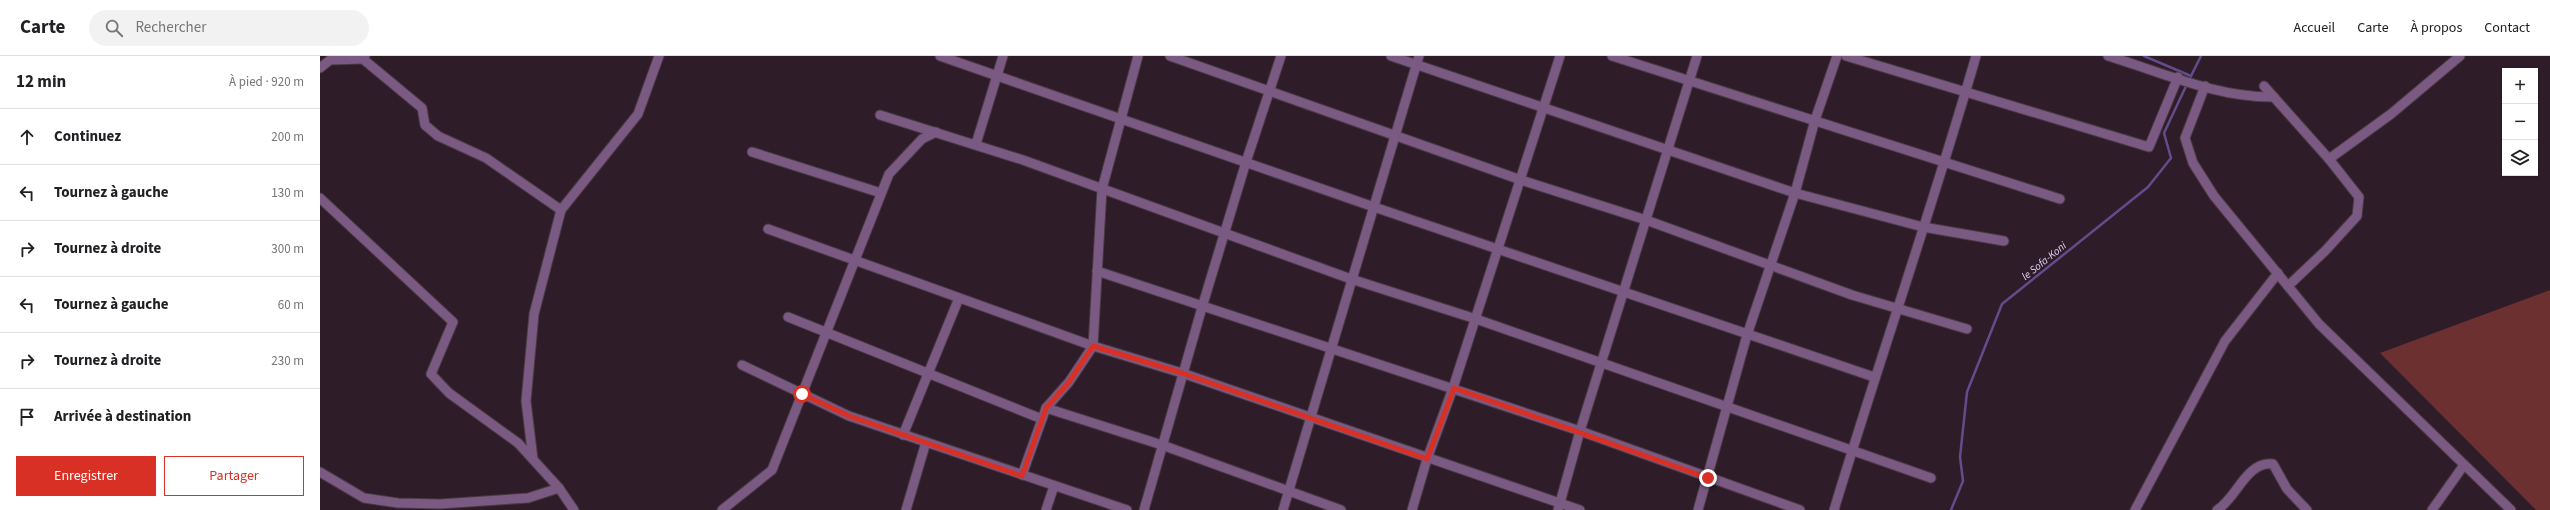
<!DOCTYPE html>
<html lang="fr">
<head>
<meta charset="utf-8">
<style>
  body { margin:0; font-family:"Source Sans 3",sans-serif; background:#f2f2f2; color:#202124 }
  .controls { position:absolute; right:12px; top:12px; display:grid; overflow:hidden; border-radius:0px; box-shadow:0 1px 3px #0004 }
  .controls button { width:36px; height:36px; display:grid; place-items:center; padding:0; border:0; border-bottom:1px solid #e0e0e0; background:#fff; color:#202124; font:20px sans-serif }
  .stop { position:absolute; width:12px; height:12px; margin:-9px; border:3px solid #d93025; border-radius:50%; background:#fff }
  .stop.end { background:#d93025; border-color:#fff; box-shadow:0 1px 4px #0008 }
  .list { margin:0; padding:0; list-style:none }
  h2 { display:flex; justify-content:space-between; align-items:center; height:52px; margin:0; padding:0 16px; font-size:17px }
  h2 small { font-size:13px; font-weight:400; color:#757577 }
  .list li { display:grid; grid-template-columns:26px 1fr auto; gap:12px; align-items:center; box-sizing:border-box; height:56px; padding:0 16px; border-top:1px solid #e0e0e0 }
  .list b { display:block; font-size:15px; white-space:nowrap }
  .list em { font-size:13px; font-style:normal; color:#757577 }
  .actions { display:flex; gap:8px; padding:12px 16px }
  .actions a { flex:1; padding:9px 0; border:1px solid #d93025; border-radius:0px; text-align:center; font-size:14px; color:#d93025 }
  .actions .main { background:#d93025; color:#fff }
  .icon { flex:none; width:22px; height:22px; fill:none; stroke:currentColor; stroke-width:2; stroke-linecap:round; stroke-linejoin:round }
  .map { position:relative; flex:none; width:2230px; height:454px; overflow:hidden }
  header { display:flex; align-items:center; gap:24px; box-sizing:border-box; height:56px; padding:0 20px; background:#fff; border-bottom:1px solid #e0e0e0 }
  header strong { font-size:19px }
  nav { display:flex; gap:22px; margin-inline-start:auto; font-size:14px }
  .search { width:280px; height:36px; background:#f2f2f2; display:flex; align-items:center; gap:10px; box-sizing:border-box; padding:0 14px; border-radius:22px; color:#757577; font-size:15px }
  main { display:flex }
  aside { flex:1; background:#fff }
  .map>svg:first-child { display:block }
  .green { fill:#6d3031 }
  .lines { fill:none; stroke-linecap:round; stroke-linejoin:round }
  .stream { stroke:#634c8c; stroke-width:2.5 }
  .minor-casing { stroke:#4a3944; stroke-width:11 }
  .minor { stroke:#7a5a82; stroke-width:9 }
  .route { stroke:#d93025; stroke-width:5 }
  .labels { text-anchor:middle; dominant-baseline:central; stroke-width:4; stroke-linejoin:round; paint-order:stroke }
  .water-label { font-size:11px; font-style:italic; fill:#dfd3f9; stroke:#2e1c28 }
</style>
</head>
<body>
<header>
<strong>Carte</strong>
<div class="search"><svg class="icon" aria-label="search" viewBox="0 0 24 24"><circle cx="10" cy="10" r="6"/><path d="M15 15l6 6"/></svg>Rechercher</div>
<nav><a>Accueil</a><a>Carte</a><a>À propos</a><a>Contact</a></nav>
</header>
<main>
<aside>
<h2>12 min<small>À pied · 920 m</small></h2>
<ul class="list">
<li><svg class="icon" aria-label="ahead" viewBox="0 0 24 24"><path d="M12 20V5M6 11l6-6 6 6"/></svg><div><b>Continuez</b></div><em>200 m</em></li>
<li><svg class="icon" aria-label="left" viewBox="0 0 24 24"><path d="M17 20v-9H6M10 6l-5 5 5 5"/></svg><div><b>Tournez à gauche</b></div><em>130 m</em></li>
<li><svg class="icon" aria-label="right" viewBox="0 0 24 24"><path d="M7 20v-9h11M14 6l5 5-5 5"/></svg><div><b>Tournez à droite</b></div><em>300 m</em></li>
<li><svg class="icon" aria-label="left" viewBox="0 0 24 24"><path d="M17 20v-9H6M10 6l-5 5 5 5"/></svg><div><b>Tournez à gauche</b></div><em>60 m</em></li>
<li><svg class="icon" aria-label="right" viewBox="0 0 24 24"><path d="M7 20v-9h11M14 6l5 5-5 5"/></svg><div><b>Tournez à droite</b></div><em>230 m</em></li>
<li><svg class="icon" aria-label="arrive" viewBox="0 0 24 24"><path d="M6 21V4h12l-3 4 3 4H6"/></svg><div><b>Arrivée à destination</b></div></li>
</ul>
<div class="actions"><a class="main">Enregistrer</a><a>Partager</a></div>
</aside>
<div class="map">
<svg width="2230" height="454" viewBox="0 0 2230 454">
  <rect width="100%" height="100%" fill="#2e1c28"/>
  <!-- green -->
  <path class="green" d="M2230,234V454H2216L2060,297Z"/>
  <g class="lines">
    <!-- stream -->
    <g class="stream">
      <path d="M1824,0L1871,20"/>
      <path d="M1869,24L1881,0"/>
      <path d="M1631,454L1643,425L1640,401L1647,336L1682,248L1828,131L1851,102L1844,77L1867,28"/>
    </g>
    <!-- minor casing -->
    <g class="minor-casing">
      <g id="minor">
        <path d="M620,0L1054,151L1554,321"/>
        <path d="M850,0L1201,124L1326,164L1532,239L1647,273"/>
        <path d="M1071,0L1475,137L1603,171L1684,185"/>
        <path d="M1292,0L1740,143"/>
        <path d="M1526,0L1829,91L1858,21"/>
        <path d="M1788,0C1841,16 1898,42 1954,41"/>
        <path d="M43,3L102,52L105,69L118,80L166,102L241,154"/>
        <path d="M0,12L10,4L43,3L45,0"/>
        <path d="M1885,30L1865,82L1873,107L1894,140L1999,268L2191,454"/>
        <path d="M1944,30L2009,103L2039,141L2037,160L2005,195L1968,230"/>
        <path d="M560,59L703,104L1031,223L1156,263L1611,422"/>
        <path d="M656,88L683,0"/>
        <path d="M432,96L561,137"/>
        <path d="M2009,103L2071,58L2140,0"/>
        <path d="M0,142L133,266L111,318L129,337L198,387L239,432L254,454"/>
        <path d="M448,173L773,290L862,317L1260,454"/>
        <path d="M777,215L1260,375L1480,454"/>
        <path d="M468,261L722,363"/>
        <path d="M422,309L529,360L807,454"/>
        <path d="M726,352L842,389L1021,454"/>
        <path d="M583,379L639,242"/>
        <path d="M213,403L206,345L214,258L241,154L318,58L339,0"/>
        <path d="M0,416L44,442L78,447L120,448L208,442L239,432"/>
        <path d="M702,419L726,352L749,326L773,290L782,133L818,0"/>
        <path d="M402,454L452,414L569,118L602,83L616,76"/>
        <path d="M586,454L606,386"/>
        <path d="M726,454L734,430"/>
        <path d="M824,454L883,248L926,106L961,0"/>
        <path d="M963,454L1099,0"/>
        <path d="M1092,454L1107,403L1133,332L1240,0"/>
        <path d="M1238,454L1260,375L1377,0"/>
        <path d="M1378,454L1427,279L1475,137L1495,64L1517,0"/>
        <path d="M1514,454C1560,302 1612,153 1656,0"/>
        <path d="M1815,454L1905,285L1958,217"/>
        <path d="M1897,454C1917,442 1926,405 1953,408L1967,433L1987,454"/>
        <path d="M2112,454L2144,409"/>
      </g>
    </g>
    <!-- minor -->
    <use href="#minor" class="minor"/>
  </g>
  <g class="lines">
    <!-- route -->
    <path class="route" d="M482,338L529,360L702,420L726,352L749,326L773,290L862,317L1107,403L1134,332L1388,422"/>
  </g>
  <g class="labels">
    <!-- water labels -->
    <g class="water-label">
      <text transform="translate(1724 205) rotate(-39)">le Sofa-Koni</text>
    </g>
  </g>
</svg>
<div class="controls">
<button>+</button>
<button>−</button>
<button><svg class="icon" aria-label="layers" viewBox="0 0 24 24"><path d="M12 4l9 5-9 5-9-5zM3 14l9 5 9-5"/></svg></button>
</div>
<div class="stop" style="left:482px;top:338px"></div>
<div class="stop end" style="left:1388px;top:422px"></div>
</div>
</main>
</body>
</html>
